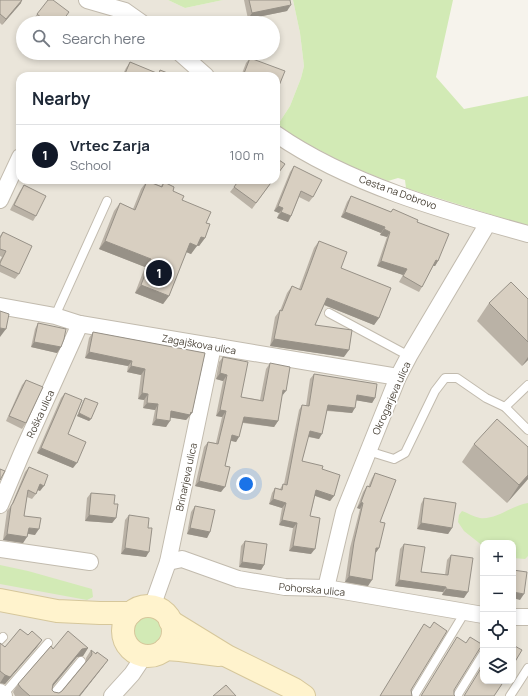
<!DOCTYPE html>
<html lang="en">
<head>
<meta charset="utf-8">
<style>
  body { margin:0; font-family:Manrope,sans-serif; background:#f2f2f3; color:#1f2937 }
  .controls { position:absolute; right:12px; bottom:12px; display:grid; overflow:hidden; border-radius:8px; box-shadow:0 2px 6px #0003 }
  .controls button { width:36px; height:36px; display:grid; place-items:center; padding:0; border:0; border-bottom:1px solid #e0e1e3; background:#fff; color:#1f2937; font:20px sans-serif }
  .you { position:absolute; left:246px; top:484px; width:14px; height:14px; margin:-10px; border:3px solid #fff; border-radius:50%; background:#1a73e8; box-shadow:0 0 0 6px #1a73e833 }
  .badge { display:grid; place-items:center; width:26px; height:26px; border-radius:50%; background:#111827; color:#fff; font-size:13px; font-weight:700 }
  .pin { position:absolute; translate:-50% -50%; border:2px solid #fff; box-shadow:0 1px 4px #0006 }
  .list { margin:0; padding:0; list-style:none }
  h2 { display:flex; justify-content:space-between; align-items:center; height:52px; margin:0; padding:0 16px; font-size:17px }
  h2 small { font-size:13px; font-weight:400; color:#747a83 }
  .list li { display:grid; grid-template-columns:26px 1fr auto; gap:12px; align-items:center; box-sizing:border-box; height:60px; padding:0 16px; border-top:1px solid #e0e1e3 }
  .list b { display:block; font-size:15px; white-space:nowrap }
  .list p { margin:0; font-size:13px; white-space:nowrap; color:#747a83 }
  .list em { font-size:13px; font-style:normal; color:#747a83 }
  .icon { flex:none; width:22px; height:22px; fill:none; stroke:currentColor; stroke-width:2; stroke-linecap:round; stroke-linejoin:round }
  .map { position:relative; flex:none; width:528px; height:696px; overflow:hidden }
  .search { position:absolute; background:#fff; box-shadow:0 2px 6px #0003; left:16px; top:16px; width:264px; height:44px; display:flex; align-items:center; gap:10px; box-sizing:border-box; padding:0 14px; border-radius:22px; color:#747a83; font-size:15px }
  .panel { position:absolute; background:#fff; box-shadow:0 2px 6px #0003; left:16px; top:72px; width:264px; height:112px; border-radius:12px }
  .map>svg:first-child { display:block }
  .residential { fill:#eae5da; fill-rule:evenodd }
  .green { fill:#d2eab5 }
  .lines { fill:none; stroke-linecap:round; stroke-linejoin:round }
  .lane-casing { stroke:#c2bbae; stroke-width:10 }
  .street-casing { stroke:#c2bbae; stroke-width:18 }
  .secondary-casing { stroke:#d6c79b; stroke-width:24 }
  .lane { stroke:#fff; stroke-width:8 }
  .street { stroke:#fff; stroke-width:16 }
  .secondary { stroke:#fff3cd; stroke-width:22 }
  .wall { fill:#bab2a6 }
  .shaded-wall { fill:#979187 }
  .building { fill:#d8cfc1; stroke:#979187 }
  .labels { text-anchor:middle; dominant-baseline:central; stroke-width:3.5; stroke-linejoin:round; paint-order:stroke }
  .street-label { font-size:10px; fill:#4b4439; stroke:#fff }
</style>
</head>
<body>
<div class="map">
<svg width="528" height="696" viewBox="0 0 528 696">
  <rect width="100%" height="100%" fill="#f6f3ec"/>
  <!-- residential -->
  <path class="residential" d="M0,0H168L185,8L223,0H293L300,33L304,66L301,78L290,106L277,126L348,165L406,188L528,226V696H0ZM23,23H273V53H23ZM20,76H276V180H20ZM483,543H513V681H483Z"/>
  <!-- green -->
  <g class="green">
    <path d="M168,0H223L185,8Z"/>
    <path d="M293,0H453L436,77L464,109L528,96V226L406,188L405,180L398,178L388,181L348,165L283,131L277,126L290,106L301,78L304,66L300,33Z"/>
    <path d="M528,503V556L525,559L513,558V543H483V546L464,531L458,522L459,515L462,511C468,513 474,517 480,518C497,520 512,505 528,503Z"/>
    <path d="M0,565L28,571L92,589L93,597L87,600L0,584Z"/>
    <circle cx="147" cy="631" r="14"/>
  </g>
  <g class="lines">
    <!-- lane casing -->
    <g class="lane-casing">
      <g id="lane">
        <path d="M329,313L409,356"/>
        <path d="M55,316L107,201"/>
        <path d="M505,407L528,385"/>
        <path d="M368,451L394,459L405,453L435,391L445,378H457L486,398L505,407L528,430"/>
        <path d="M0,640L3,637"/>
        <path d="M3,695L48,643"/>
        <path d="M52,696L81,661"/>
        <path d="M414,696L465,612"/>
        <path d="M457,696L483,654"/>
        <path d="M510,696L528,668"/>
      </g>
    </g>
    <!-- street casing -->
    <g class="street-casing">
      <g id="street">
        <path d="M87,0L125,11L142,23"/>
        <path d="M180,53L206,76"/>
        <path d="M276,134C348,184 444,211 528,234"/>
        <path d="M0,200L20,157"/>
        <path d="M0,306L55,316L80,324L398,377"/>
        <path d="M0,505L21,455L80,324"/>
        <path d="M0,549L90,562"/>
        <path d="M168,562L182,559L238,579L285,587L326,588L483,615"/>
        <path d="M326,588L344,512L398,377L409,356L488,223"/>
        <path d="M152,607L168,562L213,346"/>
        <path d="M513,617H528"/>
        <path d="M0,692L4,696"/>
        <path d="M112,696L132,674L144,656"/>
      </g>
    </g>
    <!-- secondary casing -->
    <g class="secondary-casing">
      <g id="secondary">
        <path d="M0,600L57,611L100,613H131"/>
        <circle cx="148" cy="631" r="25"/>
        <path d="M170,621L227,656L294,689L304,696"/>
        <path d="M165,649L180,650L219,655"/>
      </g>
    </g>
    <!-- lane -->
    <use href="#lane" class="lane"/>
    <!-- street -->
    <use href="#street" class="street"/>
    <!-- secondary -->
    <use href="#secondary" class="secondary"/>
  </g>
  <!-- wall -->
  <g class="wall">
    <path d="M0,0L21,3L2,25L0,23Z"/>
    <path d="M244,0H290L287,11L248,19Z"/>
    <path d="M37,14L61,23H37L33,20Z"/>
    <path d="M250,58L276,76H241L246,63Z"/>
    <path d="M130,62L158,74L160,70L175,76H122L126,68Z"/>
    <path d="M294,166L313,197L309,202L299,197L291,216L288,222L277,218L279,213L274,211L290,172Z"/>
    <path d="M273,180L252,209L230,192L234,187Z"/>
    <path d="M147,181L161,186L164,182L206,223L205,238L199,246L197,245L191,254L186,252L169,296L163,304L135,293L145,267L99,249L114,211L120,203L133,209L141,189Z"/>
    <path d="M24,185L36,216L33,221L10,210L20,191Z"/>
    <path d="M351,196L391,212L393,209L417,222L438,261L435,266H433L422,287L419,292L399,282L403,275L377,266L387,237L380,235L381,233L341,217L347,202Z"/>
    <path d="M3,232L19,274L15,279L0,272V260L2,257L0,256V236Z"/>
    <path d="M319,241L341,268L379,318L374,325L324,305L315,325L344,357L270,346L275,317L280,310V311L287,293L292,286L299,289L314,248Z"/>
    <path d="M528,299V360L522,366L477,321L489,303Z"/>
    <path d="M38,323L61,347L57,353L31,347L35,329Z"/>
    <path d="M93,332L205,353L192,413L188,418L186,420L170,417L166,427L152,425L155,410L143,408L144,400L138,399L141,375L127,372L128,366L85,358L89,338Z"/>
    <path d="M223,357L241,397L260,400L266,369L270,363L282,396L278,421L274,427L243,423L236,442L231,441L225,466L221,492L195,486L204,447L208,442L216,443L222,417L216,416L223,381L216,379L219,362Z"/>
    <path d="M314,374L375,398L372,403L356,400L352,413L327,411L319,439L308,437L302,461L322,469L334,496L330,501L315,496L310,516L311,554L289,551L293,528L279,525L282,508L269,504L272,493L275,488L280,489L283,484H284L299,410L302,405L306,406L310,379Z"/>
    <path d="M26,380V423L22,429L6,421L22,385Z"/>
    <path d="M65,393L68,434L73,468L37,453L61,398Z"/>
    <path d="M85,398L91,419L89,421L77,416L83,401Z"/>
    <path d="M474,444L528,479L507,503L462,462Z"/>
    <path d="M29,467L40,491L37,490L36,494L32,499L27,497L24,516L35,535L28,534L23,543L3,540L7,511L11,506L25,472Z"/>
    <path d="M375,473L380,522L379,548L375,554L368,586L345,582L350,548L360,509L357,508L363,492L367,486L368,487L372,478Z"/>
    <path d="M91,493L114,504L116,518L112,523L85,521L87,498Z"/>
    <path d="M424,498L452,528L448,534L417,529L421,504Z"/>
    <path d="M195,506L210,532L207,538L187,534L191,512Z"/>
    <path d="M129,515L148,528L146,557L121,554L125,520Z"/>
    <path d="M245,541L264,565L261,570L239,567L241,546Z"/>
    <path d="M404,544L421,572L445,575L447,560L451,555L464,598L442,595L443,592L395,586L400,549Z"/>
    <path d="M28,635L42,640L37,647L5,684L0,683V643L5,647Z"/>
    <path d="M88,648L83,656L77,657L53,686L52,690L54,692L59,693L62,691L86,662V658L91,650L96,654L108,660L102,668L80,696H15L13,692L18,684L53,649Z"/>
  </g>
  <!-- shaded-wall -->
  <g class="shaded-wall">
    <path d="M22,0L21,3L2,25L6,19Z"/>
    <path d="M291,5L287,11L248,19L252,13Z"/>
    <path d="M84,53H99L96,57Z"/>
    <path d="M278,206L283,208L279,213L274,211Z"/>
    <path d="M281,212L291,216L288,222L277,218Z"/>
    <path d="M345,212L385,227L381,233L341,217Z"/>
    <path d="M384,229L390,232L387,237L380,235Z"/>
    <path d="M201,237L205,238L199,246L195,245Z"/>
    <path d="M105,241L151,259L145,267L99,249Z"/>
    <path d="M190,243L197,246L191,254L184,251Z"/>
    <path d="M436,260L438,261L435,266H432Z"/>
    <path d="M381,261L407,269L403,275L377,266Z"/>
    <path d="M141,285L169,296L163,304L135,293Z"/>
    <path d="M327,298L379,318L374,325L322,304Z"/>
    <path d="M0,328L6,329L0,337Z"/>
    <path d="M274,339L349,350L344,357L270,346Z"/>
    <path d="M34,342L61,347L57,353L31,347Z"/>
    <path d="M89,352L132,361L128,366L85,358Z"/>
    <path d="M528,357V360L522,366Z"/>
    <path d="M131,366L145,369L141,375L127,372Z"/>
    <path d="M220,373L227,375L223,381L216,379Z"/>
    <path d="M283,390L286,391L282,396Z"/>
    <path d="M142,393L148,394L144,400L138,399Z"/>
    <path d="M357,395L375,398L372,403L354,400Z"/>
    <path d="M147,403L158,404L155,410L143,408Z"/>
    <path d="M328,405L355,408L352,413L324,410Z"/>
    <path d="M220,410L226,411L222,417L216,416Z"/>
    <path d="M171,411L191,412L192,413L186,420L167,417Z"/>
    <path d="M79,413L91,419L89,421L77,416Z"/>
    <path d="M244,417L278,421L274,427L240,422Z"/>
    <path d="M156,419L170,421L166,427L152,425Z"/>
    <path d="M310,431L322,434L319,439L306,436Z"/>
    <path d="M232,435L239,437L236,442L229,440Z"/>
    <path d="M41,448L77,463L73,468L37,453Z"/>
    <path d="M528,475V479L507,503L519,485Z"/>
    <path d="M199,481L225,487L221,492L195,486Z"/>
    <path d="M40,484L44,486L40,491L36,489Z"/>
    <path d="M316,490L334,496L330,501L313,495Z"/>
    <path d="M273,499L286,503L282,508L269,504Z"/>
    <path d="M361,502L363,503L360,509L357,508Z"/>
    <path d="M89,515L116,518L112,523L85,521Z"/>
    <path d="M282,520L297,523L293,528L279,525Z"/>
    <path d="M421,523L452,528L448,534L417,529Z"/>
    <path d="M29,528L39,529L35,535L25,533Z"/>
    <path d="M190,528L210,532L207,538L187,534Z"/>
    <path d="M7,534L27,537L23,543L3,540Z"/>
    <path d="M293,546L315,549L311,554L289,551Z"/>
    <path d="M125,548L149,552L146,557L121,554Z"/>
    <path d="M376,548H379L375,554Z"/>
    <path d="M242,562L264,565L261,570L239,567Z"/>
    <path d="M349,576L372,580L368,586L345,582Z"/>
    <path d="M399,580L446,587L443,592L395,586Z"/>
    <path d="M446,589L468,592L464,598L442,595Z"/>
    <path d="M513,592L524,594L520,600L513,598Z"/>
    <path d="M42,640L37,647L5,684L0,683L5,675Z"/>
    <path d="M88,648L83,656L77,657L48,692L53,684L82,649Z"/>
    <path d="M108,660L102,668L80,696H79Z"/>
  </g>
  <!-- building -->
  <g class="building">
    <path d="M0,0H22L6,19L0,14Z"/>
    <path d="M48,0H53L69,12L61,23H48L37,14Z"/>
    <path d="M249,0H290L291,5L252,13Z"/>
    <path d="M89,21L95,23H88Z"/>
    <path d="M250,58L285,71L276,93V76H243Z"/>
    <path d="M130,62L159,74L160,70L175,76H124Z"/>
    <path d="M276,158L285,164L276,176Z"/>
    <path d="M294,166L322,180L313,197L301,191L291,216L281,212L283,208L278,206Z"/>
    <path d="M239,180H273L256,203L234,187Z"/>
    <path d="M147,181L162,187L164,182L174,187L173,191L184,196L182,200L211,212L206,223L210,224L205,238L201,237L197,246L190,243L169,296L141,285L151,259L105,241L120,203L135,210Z"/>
    <path d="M24,185L46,196L36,216L14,205Z"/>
    <path d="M351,196L391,212L393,209L418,220L417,222L449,234L438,261L436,260L422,287L403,276L407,269L381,261L390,232L384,229L385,227L345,212Z"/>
    <path d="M3,232L32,246L19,274L0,265V263L6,251L0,249V238Z"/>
    <path d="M319,241L347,252L341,268L391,288L379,318L327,298L315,325L352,330L349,350L274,339L280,310L282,311L292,286L301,290Z"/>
    <path d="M511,282L528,299V342L489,303Z"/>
    <path d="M0,311L9,314L6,329L0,328Z"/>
    <path d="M38,323L66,329L64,339L61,347L34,342Z"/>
    <path d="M93,332L205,353L192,413L191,412L190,415L171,411L170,421L156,419L158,404L147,403L148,394L142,393L145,369L131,366L132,361L89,352Z"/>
    <path d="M223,357L248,362L241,397L263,401L270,363L290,367L286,391L283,390L278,421L244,417L239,437L232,435L225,466L230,467L225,487L199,481L208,442L218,444L226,411L220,410L227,375L220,373Z"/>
    <path d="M314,374L377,384L375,398L357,395L355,408L328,405L322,434L310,431L302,461L323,466L322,469L340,475L334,496L316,490L310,516L320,518L315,549L293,546L297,523L282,520L286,503L273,499L275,488L282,490L283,484L287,485L302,405L309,406Z"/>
    <path d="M26,380L43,387L26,423L9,416Z"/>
    <path d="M65,393L82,400L68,434L86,442L77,463L41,448Z"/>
    <path d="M85,398L98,403L91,419L79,413Z"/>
    <path d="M497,419L528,447V475L519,485L474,444Z"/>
    <path d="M29,467L48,475L44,486L40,484L36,494L28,490L24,516L41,518L39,529L29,528L27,537L7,534L11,506L13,503Z"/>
    <path d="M0,469L5,471L0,480Z"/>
    <path d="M375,473L396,480L380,522L385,523L379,548H376L372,580L349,576L354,542L363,503L361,502L367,486L370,487Z"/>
    <path d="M91,493L115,495L114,504H118L116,518L89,515Z"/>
    <path d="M424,498L456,503L452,528L421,523Z"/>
    <path d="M195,506L215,510L210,532L190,528Z"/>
    <path d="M129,515L149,518L148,528H152L149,552L125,548Z"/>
    <path d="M245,541L267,544L264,565L242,562Z"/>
    <path d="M404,544L425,547L421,572L448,575L451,555L473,558L468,592L446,589V587L399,580Z"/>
    <path d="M513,570L527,572L524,594L513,592Z"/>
    <path d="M434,622L447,631L411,690L412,696H380L424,624L430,628Z"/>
    <path d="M20,629L28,635L32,631L42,640L10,677L5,675L0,671V643L5,647Z"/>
    <path d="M68,631L88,648L82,649L53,684L52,690L54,692L59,693L62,691L91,656L92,654L91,650L96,654L97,652L108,660L79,696H30L21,688L18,684L51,646L53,649Z"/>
    <path d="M457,637L466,643L470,637L483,645V647L480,648L454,690V695L455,696H421Z"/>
    <path d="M513,645L522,650L513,665Z"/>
    <path d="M483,665V681H504L494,696H464Z"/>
    <path d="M226,685L236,696H213Z"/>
  </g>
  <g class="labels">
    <!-- street labels -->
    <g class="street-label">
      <text transform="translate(398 192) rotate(20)">Cesta na Dobrovo</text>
      <text transform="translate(199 344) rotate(10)">Zagajškova ulica</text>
      <text transform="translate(391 398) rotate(-66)">Okrogarjeva ulica</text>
      <text transform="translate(40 414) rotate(-65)">Roška ulica</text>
      <text transform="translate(186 477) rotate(-78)">Brinarjeva ulica</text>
      <text transform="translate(312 589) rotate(5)">Pohorska ulica</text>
    </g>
  </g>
</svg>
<div class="controls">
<button>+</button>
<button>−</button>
<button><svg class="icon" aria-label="locate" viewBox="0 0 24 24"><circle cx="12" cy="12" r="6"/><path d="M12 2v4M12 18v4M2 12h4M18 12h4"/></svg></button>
<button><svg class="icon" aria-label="layers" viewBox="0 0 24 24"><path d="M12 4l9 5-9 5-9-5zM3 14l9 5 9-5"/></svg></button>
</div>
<div class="you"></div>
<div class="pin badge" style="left:159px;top:273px">1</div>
<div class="search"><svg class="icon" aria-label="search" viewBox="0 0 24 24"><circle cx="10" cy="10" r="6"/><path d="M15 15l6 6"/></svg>Search here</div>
<section class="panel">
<h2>Nearby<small></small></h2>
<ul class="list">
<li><span class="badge">1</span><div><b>Vrtec Zarja</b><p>School</p></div><em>100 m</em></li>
</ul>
</section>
</div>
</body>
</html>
